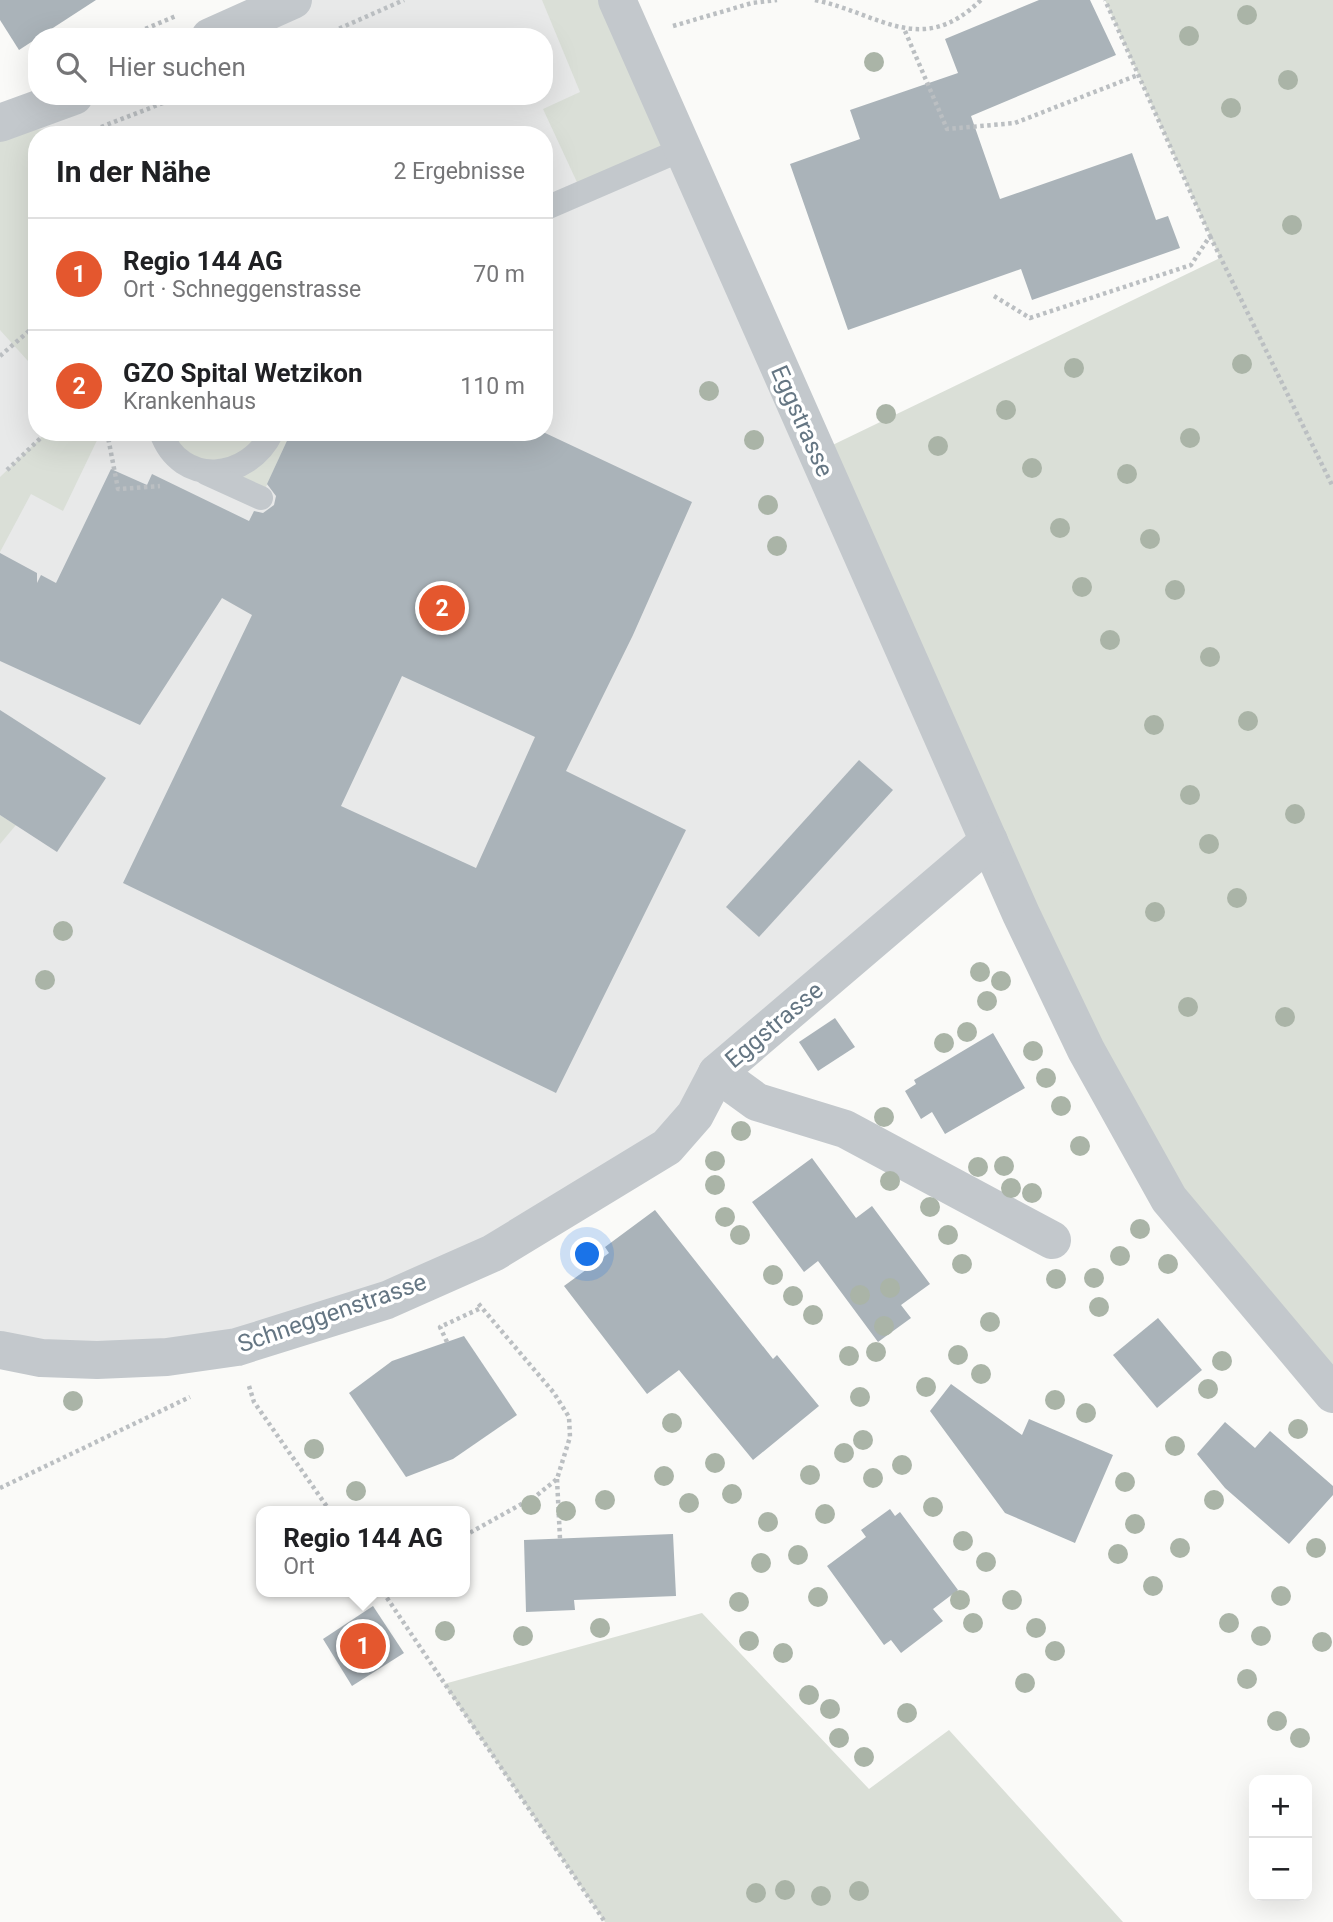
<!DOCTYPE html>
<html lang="de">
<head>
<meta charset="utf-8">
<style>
  body { margin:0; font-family:Roboto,sans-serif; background:#f6f6f6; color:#202124 }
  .controls { position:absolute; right:21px; bottom:21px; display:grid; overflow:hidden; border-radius:14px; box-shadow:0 7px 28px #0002 }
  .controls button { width:63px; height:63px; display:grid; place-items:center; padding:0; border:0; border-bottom:2px solid #e0e0e0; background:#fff; color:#202124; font:35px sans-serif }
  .you { position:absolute; left:588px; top:1255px; width:24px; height:24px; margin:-18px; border:5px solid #fff; border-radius:50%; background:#1a73e8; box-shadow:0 0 0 10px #1a73e833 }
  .badge { display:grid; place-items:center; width:46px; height:46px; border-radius:50%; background:#e4572e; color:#fff; font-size:23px; font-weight:700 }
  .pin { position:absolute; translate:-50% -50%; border:4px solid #fff; box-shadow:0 2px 7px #0006 }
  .popup { position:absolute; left:256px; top:1506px; width:214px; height:91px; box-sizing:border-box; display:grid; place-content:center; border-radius:14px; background:#fff; filter:drop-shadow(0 2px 5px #0005); font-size:23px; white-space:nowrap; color:#757577 }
  .popup b { font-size:26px; color:#202124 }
  .popup::after { content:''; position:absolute; left:50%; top:100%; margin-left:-14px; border:14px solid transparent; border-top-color:#fff }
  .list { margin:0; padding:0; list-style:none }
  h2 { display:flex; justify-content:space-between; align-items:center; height:91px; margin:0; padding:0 28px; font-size:30px }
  h2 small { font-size:23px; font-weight:400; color:#757577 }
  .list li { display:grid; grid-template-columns:46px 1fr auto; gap:21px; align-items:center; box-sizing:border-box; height:112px; padding:0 28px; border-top:2px solid #e0e0e0 }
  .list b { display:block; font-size:26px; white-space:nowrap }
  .list p { margin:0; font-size:23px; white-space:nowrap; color:#757577 }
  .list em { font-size:23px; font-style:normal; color:#757577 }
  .icon { flex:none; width:38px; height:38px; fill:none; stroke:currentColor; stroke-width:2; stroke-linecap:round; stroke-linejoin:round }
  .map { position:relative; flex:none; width:1333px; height:1922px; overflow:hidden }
  .search { position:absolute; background:#fff; box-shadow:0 7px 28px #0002; left:28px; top:28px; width:525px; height:77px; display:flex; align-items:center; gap:18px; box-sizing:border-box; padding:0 24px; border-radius:28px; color:#757577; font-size:26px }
  .panel { position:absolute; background:#fff; box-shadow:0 7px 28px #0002; left:28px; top:126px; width:525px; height:315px; border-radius:28px }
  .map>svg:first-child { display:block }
  .built { fill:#e8e9e9; fill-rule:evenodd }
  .green { fill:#dadfd7 }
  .building { fill:#aab3b9; fill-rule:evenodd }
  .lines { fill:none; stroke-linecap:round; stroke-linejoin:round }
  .path { stroke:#bbbfc2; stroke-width:4.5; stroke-dasharray:3.5 3.5; stroke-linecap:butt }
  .service { stroke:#c3c8cc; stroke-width:24 }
  .minor { stroke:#c3c8cc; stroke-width:38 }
  .tertiary { stroke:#c3c8cc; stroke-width:38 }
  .tree { fill:#aab4a7 }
  .labels { text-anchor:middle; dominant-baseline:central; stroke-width:7; stroke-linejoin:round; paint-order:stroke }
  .street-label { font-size:24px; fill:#657683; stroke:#fff }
</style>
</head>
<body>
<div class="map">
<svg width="1333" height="1922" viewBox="0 0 1333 1922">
  <rect width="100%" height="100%" fill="#fafaf8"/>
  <!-- built -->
  <path class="built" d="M293,0H617L989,841L695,1115L493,1253L237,1347L0,1350V123L74,96H544V37H210ZM37,135H544V432H37Z"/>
  <!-- green -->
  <g class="green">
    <path d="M542,0H617L683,149L582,193L543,109L580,92Z"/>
    <path d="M1105,0H1333V1394L1169,1199L816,453L1220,258Z"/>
    <path d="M0,129L89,130L84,135H37V371L0,330Z"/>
    <path d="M47,432H101L63,511L31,494L0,552V477Z"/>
    <path d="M161,432H291L261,498L186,464Z"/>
    <path d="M0,815L16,825L0,844Z"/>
    <path d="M702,1613L869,1789L949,1730L1123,1922H605L444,1684Z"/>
  </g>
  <!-- building -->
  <g class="building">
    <path d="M0,0H96L19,50L0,20Z"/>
    <path d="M1039,0H1090L1116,55L971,116L1000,199L1132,153L1156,220L1168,216L1180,248L1032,300L1021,269L848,330L790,164L860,139L850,110L958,73L945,39Z"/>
    <path d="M291,432H543L692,502L633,635L566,771L686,830L556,1093L123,883L252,615L222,598L140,725L0,661V553L37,573V583L41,575L56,583L111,469L147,485L152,474L249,521L254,511L263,513L274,505L276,496L267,484ZM402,676L535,737L476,868L341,806Z"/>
    <path d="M0,710L106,778L57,852L0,815Z"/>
    <path d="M859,760L893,790L759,937L726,907Z"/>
    <path d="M835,1018L855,1047L818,1071L799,1042Z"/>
    <path d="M993,1033L1025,1088L945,1134L932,1112L921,1119L905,1091L916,1084L914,1080Z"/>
    <path d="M812,1158L856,1218L872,1206L930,1284L901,1305L911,1318L878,1342L818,1261L804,1272L752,1202Z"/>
    <path d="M655,1210L773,1359L777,1355L819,1406L753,1460L679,1370L647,1394L564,1286L609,1253L605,1247Z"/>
    <path d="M1158,1318L1202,1370L1157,1408L1113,1355Z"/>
    <path d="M464,1336L517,1415L453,1459L406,1477L349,1393L392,1361Z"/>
    <path d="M951,1384L1022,1435L1029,1419L1113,1455L1075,1543L1005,1513L930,1411Z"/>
    <path d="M1225,1422L1255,1448L1270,1431L1333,1486V1495L1289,1544L1225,1488L1197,1454Z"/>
    <path d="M890,1509L895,1516L900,1512L958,1590L933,1609L943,1621L901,1653L891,1640L884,1645L827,1566L866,1537L861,1530Z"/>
    <path d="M673,1534L676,1596L574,1600L575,1610L526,1612L524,1540Z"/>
    <path d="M373,1606L404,1653L352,1686L323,1639Z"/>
  </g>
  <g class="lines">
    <!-- path -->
    <g class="path">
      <path d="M815,0C881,14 921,58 981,0"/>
      <path d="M673,26L752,3L777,0"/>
      <path d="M905,31L947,129L1015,123L1138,75"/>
      <path d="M126,37L176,16"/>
      <path d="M320,37L404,0"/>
      <path d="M101,127L181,96"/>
      <path d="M1210,236L1333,487"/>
      <path d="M994,296L1030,318L1191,265L1210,236L1105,0"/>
      <path d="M0,356L37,324"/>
      <path d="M107,432L118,489L160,486"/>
      <path d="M7,470L47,432"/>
      <path d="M447,1342L440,1327L481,1308"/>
      <path d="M249,1386L254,1402L330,1511"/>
      <path d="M557,1479L560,1539"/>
      <path d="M0,1488L190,1397"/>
      <path d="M464,1536L536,1496L557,1479L570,1437L569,1417L554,1393L477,1302"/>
      <path d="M383,1592L605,1922"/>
    </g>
    <!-- service -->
    <g class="service">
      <path d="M544,209L683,149"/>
      <path d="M161,432C180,488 249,481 272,432"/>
      <path d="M206,473L261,498"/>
    </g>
    <!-- minor -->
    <g class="minor">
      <path d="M617,0L1021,914L1086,1050L1169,1199L1333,1394"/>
      <path d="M989,841L717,1073L757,1102L845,1129L1052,1240"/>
      <path d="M0,1350L41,1358L97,1360L167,1357L237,1347L387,1300L493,1253L667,1147L695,1115L717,1073"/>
    </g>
    <!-- tertiary -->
    <g class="tertiary">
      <path d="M210,37L293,0"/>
      <path d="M0,123L74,96"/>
    </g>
  </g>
  <!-- trees -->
  <g class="tree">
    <circle cx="1247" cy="15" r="10"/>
    <circle cx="1189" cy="36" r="10"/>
    <circle cx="874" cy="62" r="10"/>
    <circle cx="1288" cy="80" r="10"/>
    <circle cx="1231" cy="108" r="10"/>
    <circle cx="1292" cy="225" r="10"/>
    <circle cx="1242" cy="364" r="10"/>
    <circle cx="1074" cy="368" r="10"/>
    <circle cx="709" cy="391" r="10"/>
    <circle cx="1006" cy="410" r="10"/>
    <circle cx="886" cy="414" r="10"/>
    <circle cx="1190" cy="438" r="10"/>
    <circle cx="754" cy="440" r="10"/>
    <circle cx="938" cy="446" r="10"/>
    <circle cx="1032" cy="468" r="10"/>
    <circle cx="1127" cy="474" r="10"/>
    <circle cx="768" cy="505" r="10"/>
    <circle cx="1060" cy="528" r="10"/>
    <circle cx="1150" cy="539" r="10"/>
    <circle cx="777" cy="546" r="10"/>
    <circle cx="1082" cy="587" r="10"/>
    <circle cx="1175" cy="590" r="10"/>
    <circle cx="1110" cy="640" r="10"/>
    <circle cx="1210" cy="657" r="10"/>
    <circle cx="1248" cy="721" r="10"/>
    <circle cx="1154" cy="725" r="10"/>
    <circle cx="1190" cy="795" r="10"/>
    <circle cx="1295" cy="814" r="10"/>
    <circle cx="1209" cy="844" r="10"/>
    <circle cx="1237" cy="898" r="10"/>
    <circle cx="1155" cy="912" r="10"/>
    <circle cx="63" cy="931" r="10"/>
    <circle cx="980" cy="972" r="10"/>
    <circle cx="45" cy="980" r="10"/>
    <circle cx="1001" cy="981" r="10"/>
    <circle cx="987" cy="1001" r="10"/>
    <circle cx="1188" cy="1007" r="10"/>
    <circle cx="1285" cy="1017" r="10"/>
    <circle cx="967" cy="1032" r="10"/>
    <circle cx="944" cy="1043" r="10"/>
    <circle cx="1033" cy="1051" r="10"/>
    <circle cx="1046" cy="1078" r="10"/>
    <circle cx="1061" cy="1106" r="10"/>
    <circle cx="884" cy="1117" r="10"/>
    <circle cx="741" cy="1131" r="10"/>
    <circle cx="1080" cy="1146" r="10"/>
    <circle cx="715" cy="1161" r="10"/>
    <circle cx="1004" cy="1166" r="10"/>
    <circle cx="978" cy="1167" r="10"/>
    <circle cx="890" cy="1181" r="10"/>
    <circle cx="715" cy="1185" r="10"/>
    <circle cx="1011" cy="1188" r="10"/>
    <circle cx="1032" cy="1193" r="10"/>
    <circle cx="930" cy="1207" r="10"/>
    <circle cx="725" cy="1217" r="10"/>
    <circle cx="1140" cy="1229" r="10"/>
    <circle cx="740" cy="1235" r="10"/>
    <circle cx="948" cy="1235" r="10"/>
    <circle cx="1120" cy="1256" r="10"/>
    <circle cx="962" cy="1264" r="10"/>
    <circle cx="1168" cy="1264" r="10"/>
    <circle cx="773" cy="1275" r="10"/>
    <circle cx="1094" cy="1278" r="10"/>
    <circle cx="1056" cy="1279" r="10"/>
    <circle cx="890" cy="1288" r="10"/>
    <circle cx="860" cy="1295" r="10"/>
    <circle cx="793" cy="1296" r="10"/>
    <circle cx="1099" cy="1307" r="10"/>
    <circle cx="813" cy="1315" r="10"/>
    <circle cx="990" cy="1322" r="10"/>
    <circle cx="884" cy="1326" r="10"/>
    <circle cx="876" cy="1352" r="10"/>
    <circle cx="958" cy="1355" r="10"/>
    <circle cx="849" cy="1356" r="10"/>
    <circle cx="1222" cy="1361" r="10"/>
    <circle cx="981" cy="1374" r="10"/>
    <circle cx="926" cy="1387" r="10"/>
    <circle cx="1208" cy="1389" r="10"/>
    <circle cx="860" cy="1397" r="10"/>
    <circle cx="1055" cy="1400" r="10"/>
    <circle cx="73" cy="1401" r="10"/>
    <circle cx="1086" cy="1413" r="10"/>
    <circle cx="672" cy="1423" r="10"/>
    <circle cx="1298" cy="1429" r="10"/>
    <circle cx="863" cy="1440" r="10"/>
    <circle cx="1175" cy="1446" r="10"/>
    <circle cx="314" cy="1449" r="10"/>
    <circle cx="844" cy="1453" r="10"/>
    <circle cx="715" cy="1463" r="10"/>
    <circle cx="902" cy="1465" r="10"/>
    <circle cx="810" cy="1475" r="10"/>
    <circle cx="664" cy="1476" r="10"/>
    <circle cx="873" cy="1478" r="10"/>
    <circle cx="1125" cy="1482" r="10"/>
    <circle cx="356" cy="1491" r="10"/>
    <circle cx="732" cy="1494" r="10"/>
    <circle cx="605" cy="1500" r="10"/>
    <circle cx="1214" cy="1500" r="10"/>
    <circle cx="689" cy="1503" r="10"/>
    <circle cx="531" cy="1505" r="10"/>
    <circle cx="933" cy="1507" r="10"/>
    <circle cx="566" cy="1511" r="10"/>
    <circle cx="825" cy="1514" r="10"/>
    <circle cx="768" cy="1522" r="10"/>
    <circle cx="1135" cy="1524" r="10"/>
    <circle cx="963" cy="1541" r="10"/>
    <circle cx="1180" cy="1548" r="10"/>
    <circle cx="1316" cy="1548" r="10"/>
    <circle cx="1118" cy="1554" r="10"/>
    <circle cx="798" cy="1555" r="10"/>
    <circle cx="986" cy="1562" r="10"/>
    <circle cx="761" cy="1563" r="10"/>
    <circle cx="1153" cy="1586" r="10"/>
    <circle cx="1281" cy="1596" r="10"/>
    <circle cx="818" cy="1597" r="10"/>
    <circle cx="960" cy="1600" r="10"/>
    <circle cx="1012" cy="1600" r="10"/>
    <circle cx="739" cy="1602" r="10"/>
    <circle cx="973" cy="1623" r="10"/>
    <circle cx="1229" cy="1623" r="10"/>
    <circle cx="600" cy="1628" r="10"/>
    <circle cx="1036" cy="1628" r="10"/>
    <circle cx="445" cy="1631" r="10"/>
    <circle cx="523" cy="1636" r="10"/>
    <circle cx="1261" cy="1636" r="10"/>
    <circle cx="749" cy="1641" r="10"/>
    <circle cx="1322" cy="1642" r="10"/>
    <circle cx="1055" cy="1651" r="10"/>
    <circle cx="783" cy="1653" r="10"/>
    <circle cx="1247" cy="1679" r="10"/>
    <circle cx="1025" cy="1683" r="10"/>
    <circle cx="809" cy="1695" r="10"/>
    <circle cx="830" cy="1709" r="10"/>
    <circle cx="907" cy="1713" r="10"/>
    <circle cx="1277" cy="1721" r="10"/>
    <circle cx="839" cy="1738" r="10"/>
    <circle cx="1300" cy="1738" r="10"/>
    <circle cx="864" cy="1757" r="10"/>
    <circle cx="785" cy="1890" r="10"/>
    <circle cx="859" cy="1891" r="10"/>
    <circle cx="756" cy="1893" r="10"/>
    <circle cx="821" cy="1896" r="10"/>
  </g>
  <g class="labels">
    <!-- street labels -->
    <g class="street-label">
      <text transform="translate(802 421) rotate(66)">Eggstrasse</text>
      <text transform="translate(774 1025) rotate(-40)">Eggstrasse</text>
      <text transform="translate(332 1313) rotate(-19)">Schneggenstrasse</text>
    </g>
  </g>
</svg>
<div class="controls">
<button>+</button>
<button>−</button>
</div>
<div class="you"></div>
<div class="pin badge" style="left:363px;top:1646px">1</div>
<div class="popup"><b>Regio 144 AG</b>Ort</div>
<div class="pin badge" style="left:442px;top:608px">2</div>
<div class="search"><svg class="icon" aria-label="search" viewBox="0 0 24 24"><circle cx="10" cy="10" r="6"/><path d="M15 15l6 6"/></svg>Hier suchen</div>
<section class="panel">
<h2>In der Nähe<small>2 Ergebnisse</small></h2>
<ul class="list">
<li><span class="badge">1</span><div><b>Regio 144 AG</b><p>Ort · Schneggenstrasse</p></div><em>70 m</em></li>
<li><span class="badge">2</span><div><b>GZO Spital Wetzikon</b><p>Krankenhaus</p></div><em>110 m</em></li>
</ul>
</section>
</div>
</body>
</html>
